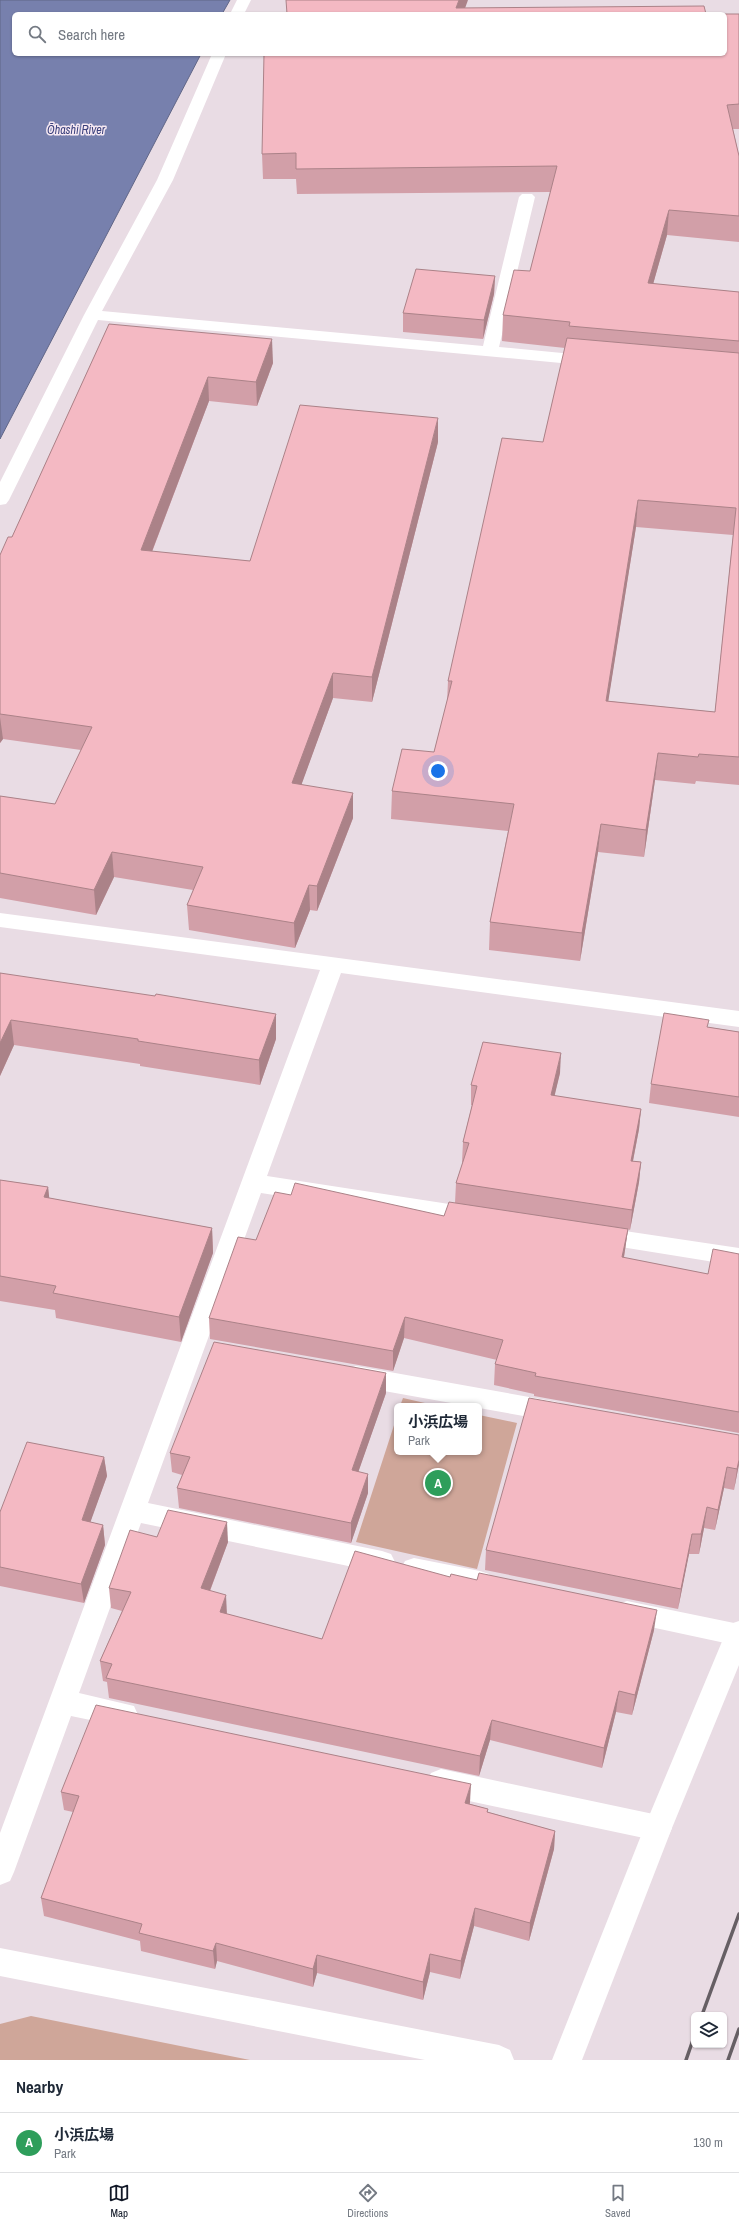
<!DOCTYPE html>
<html lang="en">
<head>
<meta charset="utf-8">
<style>
  body { margin:0; font-family:"Archivo Narrow","Noto Sans JP",sans-serif; background:#f2f2f3; color:#1f2937 }
  .controls { position:absolute; right:12px; bottom:12px; display:grid; overflow:hidden; border-radius:6px; box-shadow:0 1px 3px #0004 }
  .controls button { width:36px; height:36px; display:grid; place-items:center; padding:0; border:0; border-bottom:1px solid #e0e1e3; background:#fff; color:#1f2937; font:20px sans-serif }
  .you { position:absolute; left:438px; top:771px; width:14px; height:14px; margin:-10px; border:3px solid #fff; border-radius:50%; background:#1a73e8; box-shadow:0 0 0 6px #1a73e833 }
  .badge { display:grid; place-items:center; width:26px; height:26px; border-radius:50%; background:#111827; color:#fff; font-size:13px; font-weight:700 }
  .pin { position:absolute; translate:-50% -50%; border:2px solid #fff; box-shadow:0 1px 4px #0006 }
  .popup { position:absolute; left:394px; top:1403px; width:88px; height:52px; box-sizing:border-box; display:grid; place-content:center; border-radius:6px; background:#fff; filter:drop-shadow(0 1px 3px #0005); font-size:13px; white-space:nowrap; color:#747a83 }
  .popup b { font-size:15px; color:#1f2937 }
  .popup::after { content:''; position:absolute; left:50%; top:100%; margin-left:-8px; border:8px solid transparent; border-top-color:#fff }
  .list { margin:0; padding:0; list-style:none }
  h2 { display:flex; justify-content:space-between; align-items:center; height:52px; margin:0; padding:0 16px; font-size:17px }
  h2 small { font-size:13px; font-weight:400; color:#747a83 }
  .list li { display:grid; grid-template-columns:26px 1fr auto; gap:12px; align-items:center; box-sizing:border-box; height:60px; padding:0 16px; border-top:1px solid #e0e1e3 }
  .list b { display:block; font-size:15px; white-space:nowrap }
  .list p { margin:0; font-size:13px; white-space:nowrap; color:#747a83 }
  .list em { font-size:13px; font-style:normal; color:#747a83 }
  .icon { flex:none; width:22px; height:22px; fill:none; stroke:currentColor; stroke-width:2; stroke-linecap:round; stroke-linejoin:round }
  .map { position:relative; flex:none; width:739px; height:2060px; overflow:hidden }
  .search { position:absolute; background:#fff; box-shadow:0 1px 3px #0004; left:12px; right:12px; top:12px; height:44px; display:flex; align-items:center; gap:10px; box-sizing:border-box; padding:0 14px; border-radius:6px; color:#747a83; font-size:15px }
  .sheet { height:112px; background:#fff }
  nav { display:flex; justify-content:space-around; align-items:center; box-sizing:border-box; height:56px; border-top:1px solid #e0e1e3; background:#fff; font-size:11px; color:#747a83 }
  nav a { display:grid; justify-items:center; gap:2px }
  nav .on { color:#111827 }
  .map>svg:first-child { display:block }
  .green { fill:#cfa699 }
  .water { fill:#7780ad; stroke:#616687 }
  .lines { fill:none; stroke-linecap:round; stroke-linejoin:round }
  .street { fill:#fff; fill-rule:evenodd }
  .secondary { fill:#fff; fill-rule:evenodd }
  .rail { stroke:#665f64; stroke-width:3.5 }
  .wall { fill:#d29fa8; fill-rule:evenodd }
  .shaded-wall { fill:#ab8288 }
  .building { fill:#f4b9c3; stroke:#ab8288; fill-rule:evenodd }
  .labels { text-anchor:middle; dominant-baseline:central; stroke-width:3; stroke-linejoin:round; paint-order:stroke }
  .far-water-label { font-size:12px; font-style:italic; fill:#3a407c; stroke:#f6e9f2 }
</style>
</head>
<body>
<div class="map">
<svg width="739" height="2060" viewBox="0 0 739 2060">
  <rect width="100%" height="100%" fill="#e9dce4"/>
  <!-- green -->
  <g class="green">
    <path d="M403,1398L438,1406H400Z"/>
    <path d="M479,1415L517,1423L477,1569L356,1542L397,1416V1452H479Z"/>
    <path d="M31,2016L250,2060H0V2024Z"/>
  </g>
  <!-- water -->
  <path class="water" d="M0,0H230L222,14H14V54H201L0,439Z"/>
  <g class="lines">
    <!-- street -->
    <g class="street">
      <path d="M237,0H251L244,14H230Z"/>
      <path d="M212,54H226L173,180L102,311L483,346L519,197L522,194H532L535,197L499,347L593,356L599,357L601,361L599,365L593,366L98,320L9,500L6,504L0,505V482L84,315L157,180Z"/>
      <path d="M0,913L739,1011V1027L341,973L267,1176L475,1208L483,1211L487,1217L483,1223L475,1226L261,1193L148,1503L382,1551L391,1554L395,1562L391,1570L382,1573L141,1523L79,1693L134,1706L138,1715L134,1724L124,1727L71,1716L14,1872L10,1881L0,1885V1833L320,970L0,927Z"/>
      <path d="M598,1227L739,1248V1266L590,1242L586,1236L590,1230Z"/>
      <path d="M356,1366L557,1402L566,1405L569,1412L566,1419L557,1422L479,1408V1406H468L356,1386L347,1383L344,1376L347,1369Z"/>
      <path d="M414,1558L480,1571L489,1574L493,1582L489,1590L480,1593L414,1580L405,1577L401,1569L405,1561Z"/>
      <path d="M627,1601L739,1624V1646L618,1620L614,1612L618,1604Z"/>
      <path d="M441,1769L658,1815L668,1819L672,1828L668,1837L658,1841L441,1795L431,1791L427,1782L431,1773Z"/>
    </g>
    <!-- secondary -->
    <g class="secondary">
      <path d="M739,1621V1665L672,1828L582,2060H552L644,1828L726,1632L730,1624Z"/>
      <path d="M0,1948L499,2045L510,2050L514,2060H425L0,1976Z"/>
    </g>
    <!-- rail -->
    <g class="rail">
      <path d="M702,2015L739,1914"/>
      <path d="M686,2060L694,2037"/>
      <path d="M728,2060L739,2029"/>
    </g>
  </g>
  <!-- wall -->
  <g class="wall">
    <path d="M739,14V129H733L739,156V242L667,235L653,284L739,292V785L696,781L695,784L655,780L644,857L598,852L580,961L489,950L490,922L508,831L391,819L392,791L434,752L447,702L448,681L543,442L565,348L502,341L503,315L530,271L551,192L297,194L296,179H263L262,154ZM636,527L733,535L715,712L608,701Z"/>
    <path d="M495,276L494,294L483,339L403,332V313Z"/>
    <path d="M109,324L273,363L257,406L209,401L152,552L250,561L438,442L372,702L333,698L301,785L353,818L317,911L310,910L295,948L189,930L187,905L193,890L114,877L96,915L0,898V796L55,804L81,750L3,739L0,743V555L12,537Z"/>
    <path d="M0,973L276,1039L260,1085L140,1066V1064L14,1045L0,1076Z"/>
    <path d="M708,1027L739,1032V1117L649,1103L651,1084Z"/>
    <path d="M560,1073L554,1096L641,1109L639,1129L633,1161L641,1162L639,1182L630,1230L628,1229L625,1250L624,1258L708,1274L739,1254V1433L534,1396V1394L494,1385L495,1364L497,1360L404,1338L393,1371L210,1339L209,1318L256,1240L291,1195L444,1216L455,1203L456,1183L463,1162H462L463,1142L472,1105H471V1085Z"/>
    <path d="M0,1180L48,1187L49,1198L212,1228L213,1253L181,1342L56,1318L55,1310L0,1301Z"/>
    <path d="M386,1393L358,1472L368,1493L351,1543L179,1508L177,1488L182,1475L172,1472L170,1453Z"/>
    <path d="M739,1435V1464L734,1490L724,1488L715,1530L704,1528L699,1554H689L678,1609L485,1570L486,1550Z"/>
    <path d="M104,1457L107,1476L90,1522L103,1525L105,1545L84,1603L0,1586V1512Z"/>
    <path d="M157,1537L228,1542L210,1591L227,1614L322,1639L450,1577L654,1630L632,1715L616,1712L602,1768L490,1740L479,1776L109,1698L107,1682L103,1681L100,1661L122,1611L111,1608L109,1588Z"/>
    <path d="M61,1792L470,1802V1804L488,1809V1812L555,1831L554,1849L529,1941L474,1926L460,1979L430,1972L423,2000L317,1973L313,1987L217,1961L215,1969L141,1951L140,1941L44,1916L41,1898L73,1812L64,1810Z"/>
  </g>
  <!-- shaded-wall -->
  <g class="shaded-wall">
    <path d="M459,0H468L463,14L456,8Z"/>
    <path d="M669,210L667,235L646,309L648,283Z"/>
    <path d="M495,276L494,294L483,339L484,320Z"/>
    <path d="M272,339L273,363L257,406L256,382Z"/>
    <path d="M208,377L209,401L143,575L141,550Z"/>
    <path d="M438,418V442L372,702V677Z"/>
    <path d="M638,500L636,527L604,728L606,701Z"/>
    <path d="M333,673V698L293,808L292,783Z"/>
    <path d="M0,717L3,739L0,743Z"/>
    <path d="M658,753L655,780L644,857L646,830Z"/>
    <path d="M353,793V818L317,911V886Z"/>
    <path d="M601,824L598,852L580,961L582,933Z"/>
    <path d="M112,852L114,877L96,915L94,890Z"/>
    <path d="M309,885L310,910L295,948L294,923Z"/>
    <path d="M276,1014V1039L260,1085L259,1060Z"/>
    <path d="M11,1020L14,1045L0,1076V1043Z"/>
    <path d="M561,1053L560,1073L550,1115L551,1095Z"/>
    <path d="M641,1109L639,1129L629,1181L631,1161Z"/>
    <path d="M641,1162L639,1182L630,1230L632,1210Z"/>
    <path d="M48,1187L51,1213L44,1197Z"/>
    <path d="M212,1228L213,1253L181,1342L179,1317Z"/>
    <path d="M628,1229L625,1250L620,1278L622,1257Z"/>
    <path d="M405,1317L404,1338L393,1371V1351Z"/>
    <path d="M386,1373V1393L352,1490V1470Z"/>
    <path d="M104,1457L107,1476L84,1540L82,1520Z"/>
    <path d="M739,1460V1464L734,1490L737,1469Z"/>
    <path d="M727,1467L724,1488L715,1530L718,1510Z"/>
    <path d="M368,1474V1493L351,1543V1523Z"/>
    <path d="M707,1507L704,1528L699,1554L701,1534Z"/>
    <path d="M227,1522L228,1542L203,1609L201,1588Z"/>
    <path d="M103,1525L105,1545L84,1603L81,1584Z"/>
    <path d="M692,1534L689,1554L678,1609L681,1589Z"/>
    <path d="M226,1595L227,1615L220,1612Z"/>
    <path d="M657,1610L654,1630L632,1715L635,1695Z"/>
    <path d="M619,1691L616,1712L602,1768L604,1748Z"/>
    <path d="M492,1720L490,1740L479,1776L480,1756Z"/>
    <path d="M471,1784L470,1802L464,1821L465,1803Z"/>
    <path d="M555,1831L554,1849L529,1941L530,1923Z"/>
    <path d="M475,1908L474,1926L460,1979L461,1961Z"/>
    <path d="M216,1943L217,1961L215,1969L213,1951Z"/>
    <path d="M430,1954V1972L423,2000V1982Z"/>
    <path d="M317,1955V1973L313,1987V1969Z"/>
  </g>
  <!-- building -->
  <g class="building">
    <path d="M286,0H459L456,8L704,6L706,14H287Z"/>
    <path d="M725,14H739V104L727,105L739,156V216L669,210L648,283L739,292V341L569,326L570,322L503,315L514,270L530,271L557,166L296,169V153L262,154L264,54H725Z"/>
    <path d="M416,269L495,276L484,320L403,313Z"/>
    <path d="M109,324L272,339L256,382L208,377L141,550L250,561L300,405L438,418L372,677L333,673L292,783L353,793L317,886L309,885L294,923L187,905L203,867L112,852L94,890L0,873V796L55,804L92,727L0,714V555L8,537H12Z"/>
    <path d="M567,338L739,353V757L699,754L698,757L658,753L646,830L601,824L582,933L490,922L514,804L392,791L402,749L434,752L452,681H448L502,438L543,442ZM638,500L736,508L715,712L606,701Z"/>
    <path d="M0,973L155,996L156,994L276,1014L259,1060L138,1041V1039L11,1020L0,1043Z"/>
    <path d="M664,1013L709,1020L707,1027L739,1032V1097L651,1084Z"/>
    <path d="M483,1042L561,1053L551,1095L641,1109L631,1161L641,1162L632,1210L456,1183L469,1143L463,1142L477,1086L471,1085Z"/>
    <path d="M0,1180L48,1187L44,1197L212,1228L179,1317L53,1293L56,1286L0,1276Z"/>
    <path d="M295,1183L444,1216L449,1202L628,1229L622,1257L708,1274L713,1249L739,1254V1412L535,1376L536,1373L495,1364L503,1340L405,1317L393,1351L209,1318L238,1237L256,1240L275,1192L291,1195Z"/>
    <path d="M214,1342L386,1373L352,1470L368,1474L351,1523L177,1488L190,1457L170,1453Z"/>
    <path d="M529,1398L739,1435V1460L737,1469L727,1467L718,1510L707,1507L701,1534H692L681,1589L486,1550Z"/>
    <path d="M27,1442L104,1457L82,1520L103,1525L81,1584L0,1567V1512Z"/>
    <path d="M168,1510L227,1522L201,1588L226,1595L220,1612L322,1639L355,1551L450,1577L451,1574L477,1580L479,1573L657,1610L635,1695L619,1691L604,1748L492,1720L480,1756L106,1678L112,1664L100,1661L131,1592L109,1588L130,1530L157,1537Z"/>
    <path d="M96,1705L471,1784L465,1803L488,1809L487,1812L555,1831L530,1923L475,1908L461,1961L430,1954L423,1982L317,1955L313,1969L216,1943L213,1951L139,1933L142,1924L41,1898L79,1796L61,1792Z"/>
  </g>
  <g class="labels">
    <!-- far-water labels -->
    <g class="far-water-label">
      <text x="76" y="130">Ōhashi River</text>
    </g>
  </g>
</svg>
<div class="controls">
<button><svg class="icon" aria-label="layers" viewBox="0 0 24 24"><path d="M12 4l9 5-9 5-9-5zM3 14l9 5 9-5"/></svg></button>
</div>
<div class="you"></div>
<div class="pin badge" style="left:438px;top:1483px;background:#2e9e5b">A</div>
<div class="popup"><b>小浜広場</b>Park</div>
<div class="search"><svg class="icon" aria-label="search" viewBox="0 0 24 24"><circle cx="10" cy="10" r="6"/><path d="M15 15l6 6"/></svg>Search here</div>
</div>
<section class="sheet">
<h2>Nearby<small></small></h2>
<ul class="list">
<li><span class="badge" style="background:#2e9e5b">A</span><div><b>小浜広場</b><p>Park</p></div><em>130 m</em></li>
</ul>
</section>
<nav>
<a class="on"><svg class="icon" aria-label="map" viewBox="0 0 24 24"><path d="M3 6l6-2 6 2 6-2v14l-6 2-6-2-6 2zM9 4v14M15 6v14"/></svg>Map</a>
<a><svg class="icon" aria-label="directions" viewBox="0 0 24 24"><path d="M12 3l9 9-9 9-9-9zM9 14v-3h6M13 9l2 2-2 2"/></svg>Directions</a>
<a><svg class="icon" aria-label="saved" viewBox="0 0 24 24"><path d="M7 4h10v16l-5-4-5 4z"/></svg>Saved</a>
</nav>
</body>
</html>
